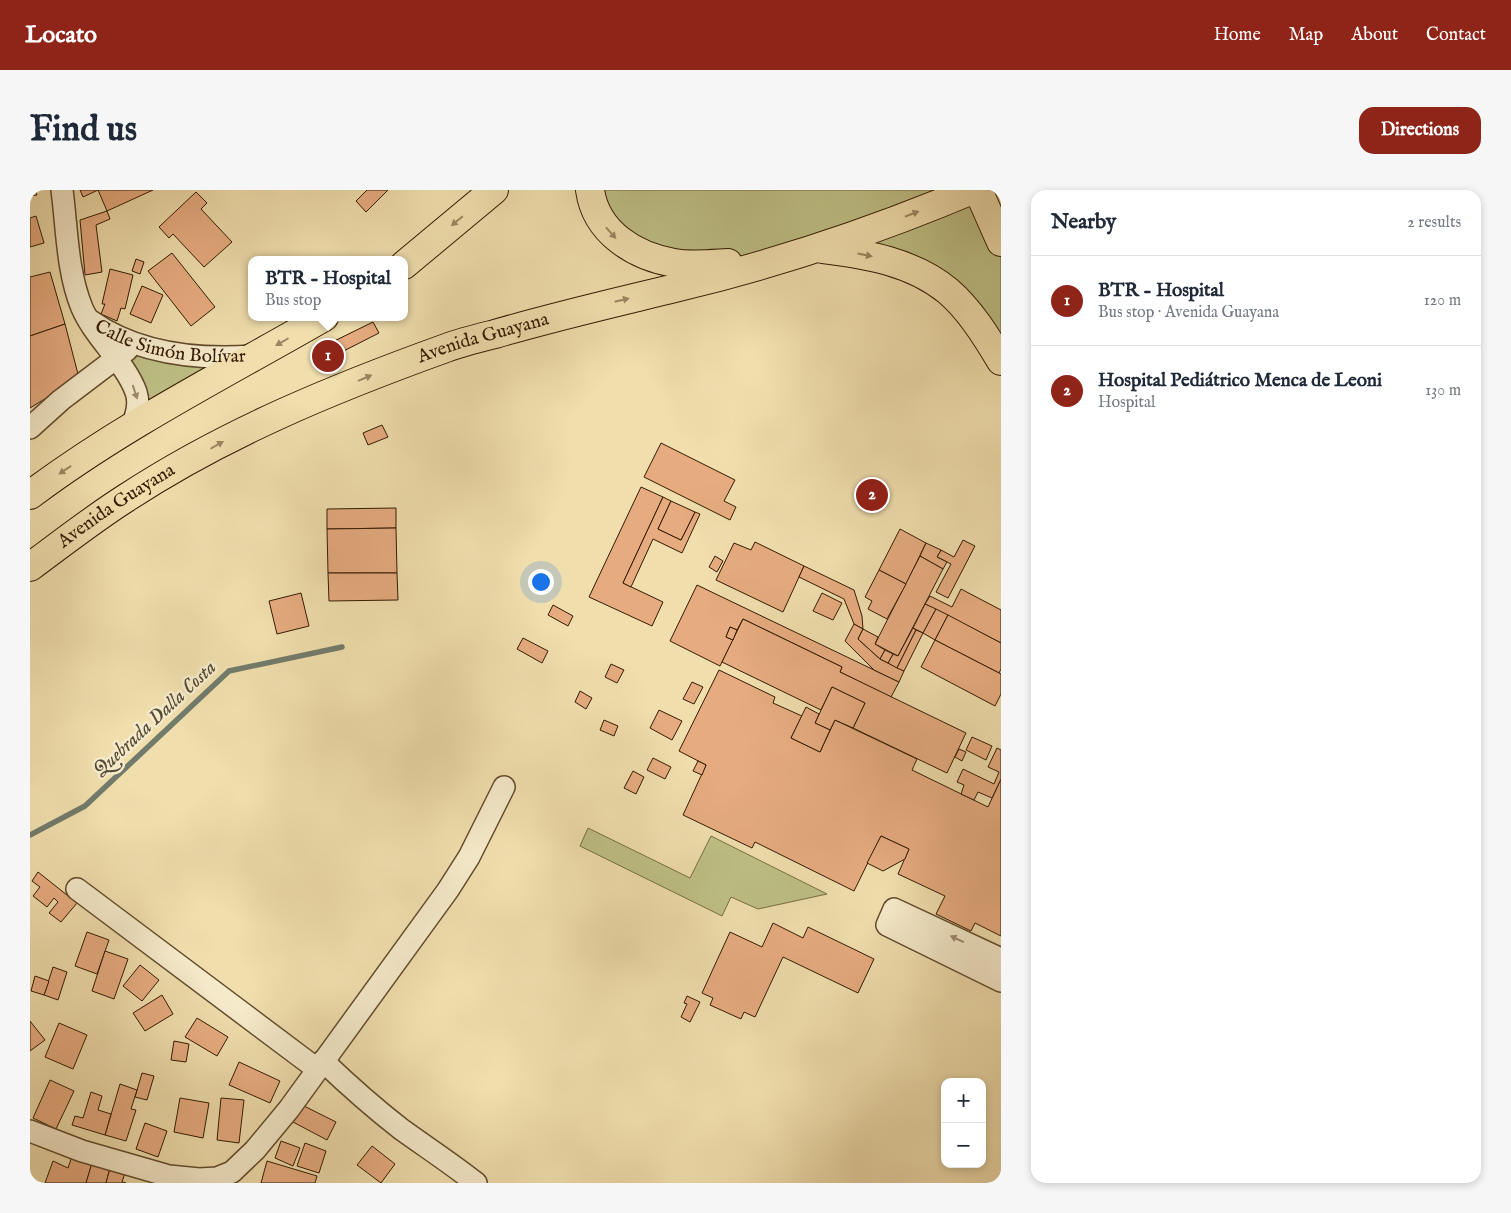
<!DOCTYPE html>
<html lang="en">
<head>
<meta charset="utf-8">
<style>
  body { margin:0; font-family:"IM FELL English",serif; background:#f6f6f7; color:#1f2937 }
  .controls { position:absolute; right:15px; bottom:15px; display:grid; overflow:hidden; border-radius:10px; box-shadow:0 2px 8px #0003 }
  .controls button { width:45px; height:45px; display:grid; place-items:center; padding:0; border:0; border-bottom:1px solid #e0e1e3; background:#fff; color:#1f2937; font:25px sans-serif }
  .you { position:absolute; left:510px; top:391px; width:18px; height:18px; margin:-12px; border:4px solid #fff; border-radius:50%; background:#1a73e8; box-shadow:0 0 0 8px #1a73e833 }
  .badge { display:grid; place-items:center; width:32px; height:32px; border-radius:50%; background:#8f2418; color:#fff; font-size:16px; font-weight:700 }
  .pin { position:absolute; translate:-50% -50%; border:2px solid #fff; box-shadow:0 1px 5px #0006 }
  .popup { position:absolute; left:218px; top:66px; width:160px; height:65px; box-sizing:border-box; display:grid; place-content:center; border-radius:10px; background:#fff; filter:drop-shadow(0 1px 4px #0005); font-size:16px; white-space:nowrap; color:#747a83 }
  .popup b { font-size:19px; color:#1f2937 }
  .popup::after { content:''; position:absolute; left:50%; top:100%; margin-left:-10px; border:10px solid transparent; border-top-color:#fff }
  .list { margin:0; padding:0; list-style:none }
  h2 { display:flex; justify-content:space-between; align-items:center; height:65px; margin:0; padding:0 20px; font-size:21px }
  h2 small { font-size:16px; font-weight:400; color:#747a83 }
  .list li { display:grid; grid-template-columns:32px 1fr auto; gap:15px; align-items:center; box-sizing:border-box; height:90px; padding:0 20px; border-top:1px solid #e0e1e3 }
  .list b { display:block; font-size:19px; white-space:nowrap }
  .list p { margin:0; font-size:16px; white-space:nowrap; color:#747a83 }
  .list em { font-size:16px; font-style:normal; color:#747a83 }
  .map { position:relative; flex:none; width:971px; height:993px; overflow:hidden; border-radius:15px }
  header { display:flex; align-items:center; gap:30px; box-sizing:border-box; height:70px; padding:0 25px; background:#8f2418; color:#fff }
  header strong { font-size:24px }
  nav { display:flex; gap:28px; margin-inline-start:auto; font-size:18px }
  .intro { display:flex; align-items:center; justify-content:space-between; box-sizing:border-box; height:120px; padding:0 30px }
  h1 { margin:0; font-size:35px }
  .button { padding:12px 22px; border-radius:15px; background:#8f2418; color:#fff; font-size:18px; font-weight:700 }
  main { display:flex; gap:30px; padding:0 30px }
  aside { flex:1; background:#fff; border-radius:15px; box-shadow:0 2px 8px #0003 }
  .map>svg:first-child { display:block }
  .green { fill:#bec086; stroke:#796d44 }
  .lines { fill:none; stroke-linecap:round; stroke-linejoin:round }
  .stream { stroke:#727b6b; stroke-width:5.5 }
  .building { fill:#e6ac80; stroke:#341a02 }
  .street-casing { stroke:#634b2d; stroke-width:24 }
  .primary-casing { stroke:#341a02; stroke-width:30 }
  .highway-casing { stroke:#341a02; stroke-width:30 }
  .street { stroke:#f5eaca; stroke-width:21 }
  .primary { stroke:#f0dead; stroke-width:28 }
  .highway { stroke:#f0dead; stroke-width:28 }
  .oneway { fill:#9b8660 }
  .oneway2 { fill:#9e8c70 }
  .labels { text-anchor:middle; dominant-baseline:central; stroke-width:5; stroke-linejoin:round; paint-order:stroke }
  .street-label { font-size:19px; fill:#341a02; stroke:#f5eaca }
  .water-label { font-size:20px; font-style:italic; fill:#534a37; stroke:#f5eaca }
</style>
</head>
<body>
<header>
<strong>Locato</strong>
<nav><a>Home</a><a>Map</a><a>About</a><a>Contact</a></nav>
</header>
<div class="intro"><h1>Find us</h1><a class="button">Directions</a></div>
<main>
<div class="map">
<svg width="971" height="993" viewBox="0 0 971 993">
  <rect width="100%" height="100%" fill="#f0dead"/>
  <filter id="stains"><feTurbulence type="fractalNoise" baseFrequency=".004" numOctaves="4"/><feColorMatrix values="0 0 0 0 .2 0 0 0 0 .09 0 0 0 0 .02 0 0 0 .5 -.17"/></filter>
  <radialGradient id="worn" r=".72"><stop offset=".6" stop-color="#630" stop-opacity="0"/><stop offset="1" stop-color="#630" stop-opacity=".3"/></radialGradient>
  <!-- green -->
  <g class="green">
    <path d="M560,0H948L971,52V171L942,128L840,66L696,73L618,66Z"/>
    <path d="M81,141L200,165L107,222Z"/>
    <path d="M558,638L660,688L681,646L797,704L728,719L701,707L692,726L550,656Z"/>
  </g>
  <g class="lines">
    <!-- stream -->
    <path class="stream" d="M0,645L55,616L199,481L312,457"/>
  </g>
  <!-- building -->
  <g class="building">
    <path d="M0,0H5L7,5L0,6Z"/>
    <path d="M50,0H123L77,21L68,0L53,7Z"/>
    <path d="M337,0H358L336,22L326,11Z"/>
    <path d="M166,2L177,13L171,19L202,52L174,77L143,44L139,48L129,37Z"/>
    <path d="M77,21L80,29L66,35L72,82L55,85L50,30Z"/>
    <path d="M6,26L14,53L0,57V28Z"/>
    <path d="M142,63L185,117L161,136L118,81Z"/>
    <path d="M106,69L114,72L110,84L102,81Z"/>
    <path d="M80,79L103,85L95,119L91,118L87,131L71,124L75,114H72Z"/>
    <path d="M20,82L35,134L0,146V87Z"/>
    <path d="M112,96L133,105L121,133L100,124Z"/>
    <path d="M343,132L349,143L292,172L286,160Z"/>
    <path d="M35,134L49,188L0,218V146Z"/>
    <path d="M352,235L358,247L338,255L333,243Z"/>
    <path d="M631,253L705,290L694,311L706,317L700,330L614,287Z"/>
    <path d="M611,297L633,307L593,393L633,412L622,436L559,407Z"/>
    <path d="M633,307L641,311L628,339L651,350L665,322L670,324L652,363L623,349L601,397L593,393Z"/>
    <path d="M641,311L665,322L651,350L628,339Z"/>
    <path d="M366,318V338L297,339V319Z"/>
    <path d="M366,338L367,383H298L297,339Z"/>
    <path d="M870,339L896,353L876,394L849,380Z"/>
    <path d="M933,350L945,356L918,408L906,402L921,374L907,367L911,360L924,367Z"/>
    <path d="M725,352L774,376L753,422L686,390L704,353L721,360Z"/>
    <path d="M896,353L911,360L907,367L917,372L913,379L890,366Z"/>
    <path d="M685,366L693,371L687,382L679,377Z"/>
    <path d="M890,366L913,379L868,466L845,454Z"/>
    <path d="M774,376L824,400L832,426L833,439L824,434L814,409L769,387Z"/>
    <path d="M849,380L876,394L857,429L838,419L842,411L835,407Z"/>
    <path d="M298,383H367L368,410L299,411Z"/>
    <path d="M667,395L869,492L861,507L810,482L812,477L713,429L707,440L700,437L696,447L703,450L690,476L640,451Z"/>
    <path d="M931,399L971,420V453L895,414L900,406L922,417Z"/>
    <path d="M271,403L279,436L247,444L239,411Z"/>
    <path d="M792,403L812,413L803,430L783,421Z"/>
    <path d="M895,414L906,419L893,443L883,438Z"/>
    <path d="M523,415L543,426L538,436L518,425Z"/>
    <path d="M906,419L918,425L905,450L893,443Z"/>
    <path d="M918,425L971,453V479L969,483L905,450Z"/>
    <path d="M713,429L812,477L810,482L936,543L917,583L823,538L835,513L802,497L791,520L692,472Z"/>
    <path d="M824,434L833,439L828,449L850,469L874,481L869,492L844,480L815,451Z"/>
    <path d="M700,437L707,440L703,450L696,447Z"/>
    <path d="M883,438L886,440L867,478L858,473L863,464L868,466Z"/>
    <path d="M833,439L848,447L845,454L855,460L850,469L828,449Z"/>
    <path d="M886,440L893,443L874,481L867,478Z"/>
    <path d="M493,448L518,461L512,473L487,459Z"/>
    <path d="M905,450L971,484V504L965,516L891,477Z"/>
    <path d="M855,460L863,464L858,473L850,469Z"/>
    <path d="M581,474L594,480L587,493L575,487Z"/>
    <path d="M689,480L745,507L743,513L772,526L761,548L790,562L805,530L887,569L882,580L958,617L971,589V746L945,733L941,741L906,724L915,706L868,684L879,659L851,646L824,701L725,652L722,658L653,625L676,575L649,561Z"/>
    <path d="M662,492L673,497L664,514L653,509Z"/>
    <path d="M802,497L835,513L823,538L805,530L800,540L785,533Z"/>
    <path d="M550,501L562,508L556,519L545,512Z"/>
    <path d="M776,517L789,524L785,533L800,540L790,562L761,548Z"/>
    <path d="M629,520L652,531L642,550L620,538Z"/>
    <path d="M574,530L588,536L584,546L570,540Z"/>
    <path d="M942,547L962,556L956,570L936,560Z"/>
    <path d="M967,558L971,560V589L962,608L948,602L944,610L931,604L934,595L927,592L933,579L964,594L969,582L958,577Z"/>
    <path d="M929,559L936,562L932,571L925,567Z"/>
    <path d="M623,568L641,577L635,589L617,580Z"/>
    <path d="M668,571L676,575L672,585L663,581Z"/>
    <path d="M603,581L614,587L606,604L594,598Z"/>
    <path d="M851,646L879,659L875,669L853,681L837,673Z"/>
    <path d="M8,682L47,713L31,732L19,723L28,712L24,708L17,717L3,706L10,697L2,691Z"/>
    <path d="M743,733L773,748L778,737L844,769L828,803L753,767L725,827L714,822L711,829L680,815L683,808L672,803L700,742L732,757Z"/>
    <path d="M57,742L79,750L67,784L45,776Z"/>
    <path d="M75,761L98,769L84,809L62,801Z"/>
    <path d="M110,775L129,790L112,811L93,796Z"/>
    <path d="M23,777L37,782L28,810L14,805Z"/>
    <path d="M5,786L19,791L14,805L1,801Z"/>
    <path d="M132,805L143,824L115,841L103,823Z"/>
    <path d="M657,806L670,812L660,832L651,827L657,814L654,813Z"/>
    <path d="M167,828L198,847L187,866L155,847Z"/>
    <path d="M0,831L15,850L0,861Z"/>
    <path d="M29,833L57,845L43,879L15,867Z"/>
    <path d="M144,851L159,854L156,872L141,870Z"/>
    <path d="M209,872L250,891L240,913L199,895Z"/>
    <path d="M112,883L124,886L117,910L105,907Z"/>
    <path d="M20,890L44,901L26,939L3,928Z"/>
    <path d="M90,894L107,900L101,919L106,920L96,951L75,945Z"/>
    <path d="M61,902L72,906L68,920L81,924L75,945L42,935L45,926L53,928Z"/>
    <path d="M150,908L179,913L173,948L144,942Z"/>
    <path d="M191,908L214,910L209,953L187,950Z"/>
    <path d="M272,915L306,932L297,950L263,932Z"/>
    <path d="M115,933L137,941L128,967L106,959Z"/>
    <path d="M251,951L270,958L263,976L245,968Z"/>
    <path d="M275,953L296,961L289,983L267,976Z"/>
    <path d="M342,956L365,974L351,993L327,975Z"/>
    <path d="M42,966L62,973L56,993H15L23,971L38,978Z"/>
    <path d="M237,971L287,986L285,993H231Z"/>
    <path d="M62,973L80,978L76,993H56Z"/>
    <path d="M80,978L95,983L92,992L96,993H76Z"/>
  </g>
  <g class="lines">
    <!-- street casing -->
    <g class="street-casing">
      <g id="street">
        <path d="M32,0C37,38 37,82 52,118C65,148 95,172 106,202C110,214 106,228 100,239"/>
        <path id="s1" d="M61,131C108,164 167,170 223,166"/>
        <path d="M0,238L31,210L97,160"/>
        <path d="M47,699L287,879"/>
        <path d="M971,769L864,719L857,735L971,791"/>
        <path d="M293,871C318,895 344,918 371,939C396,957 422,974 446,993"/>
        <path d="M0,941L52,961L139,986L169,989L187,988L202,982L225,960L259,919L418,700L439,667L474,597"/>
      </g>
    </g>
    <!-- primary casing -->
    <g class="primary-casing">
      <g id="primary">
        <path d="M560,0C566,43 605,66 644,73C661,76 680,74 698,73"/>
        <path d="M793,59C836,64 883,72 918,101C940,120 956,146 971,171"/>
        <path d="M374,75L464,0"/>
        <path d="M0,305C92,236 195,184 294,127"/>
        <path id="s2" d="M0,377C31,354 63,329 96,308C195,243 305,198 416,158C432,152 449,148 465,144C526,126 588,112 649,97C749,73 847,40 942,0"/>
      </g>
    </g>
    <!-- highway casing -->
    <g class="highway-casing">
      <path id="highway" d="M948,0L971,52"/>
    </g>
    <!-- street -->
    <use href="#street" class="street"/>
    <!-- primary -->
    <use href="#primary" class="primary"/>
    <!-- highway -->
    <use href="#highway" class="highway"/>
  </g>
  <!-- one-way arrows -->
  <defs><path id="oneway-solid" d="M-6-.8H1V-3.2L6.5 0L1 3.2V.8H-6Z" transform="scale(1.25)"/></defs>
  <g class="oneway">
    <use href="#oneway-solid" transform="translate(882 24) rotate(-21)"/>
    <use href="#oneway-solid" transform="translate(427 31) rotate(140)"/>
    <use href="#oneway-solid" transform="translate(581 43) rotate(48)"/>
    <use href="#oneway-solid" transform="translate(835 65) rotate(11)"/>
    <use href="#oneway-solid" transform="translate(592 110) rotate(-13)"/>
    <use href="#oneway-solid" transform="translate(252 152) rotate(150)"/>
    <use href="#oneway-solid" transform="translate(335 188) rotate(-23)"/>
    <use href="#oneway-solid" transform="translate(187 255) rotate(-30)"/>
    <use href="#oneway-solid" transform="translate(35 280) rotate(146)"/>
  </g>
  <g class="oneway2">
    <use href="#oneway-solid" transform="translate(105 202) rotate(72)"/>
    <use href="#oneway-solid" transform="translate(927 749) rotate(-155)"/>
  </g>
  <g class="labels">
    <!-- street labels -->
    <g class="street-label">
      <text stroke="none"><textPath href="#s1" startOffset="84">Calle Simón Bolívar</textPath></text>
      <text stroke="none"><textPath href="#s2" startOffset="511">Avenida Guayana</textPath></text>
      <text stroke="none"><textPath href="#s2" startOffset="106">Avenida Guayana</textPath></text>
    </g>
    <!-- water labels -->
    <g class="water-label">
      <text transform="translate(125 529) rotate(-43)">Quebrada Dalla Costa</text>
    </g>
  </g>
  <rect width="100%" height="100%" filter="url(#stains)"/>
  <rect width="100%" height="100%" fill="url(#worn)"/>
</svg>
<div class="controls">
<button>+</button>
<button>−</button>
</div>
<div class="you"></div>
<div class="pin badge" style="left:298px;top:166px">1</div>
<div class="popup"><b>BTR - Hospital</b>Bus stop</div>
<div class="pin badge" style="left:842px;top:305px">2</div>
</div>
<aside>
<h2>Nearby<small>2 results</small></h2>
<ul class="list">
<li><span class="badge">1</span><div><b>BTR - Hospital</b><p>Bus stop · Avenida Guayana</p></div><em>120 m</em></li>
<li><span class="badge">2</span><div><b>Hospital Pediátrico Menca de Leoni</b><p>Hospital</p></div><em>130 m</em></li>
</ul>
</aside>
</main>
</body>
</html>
